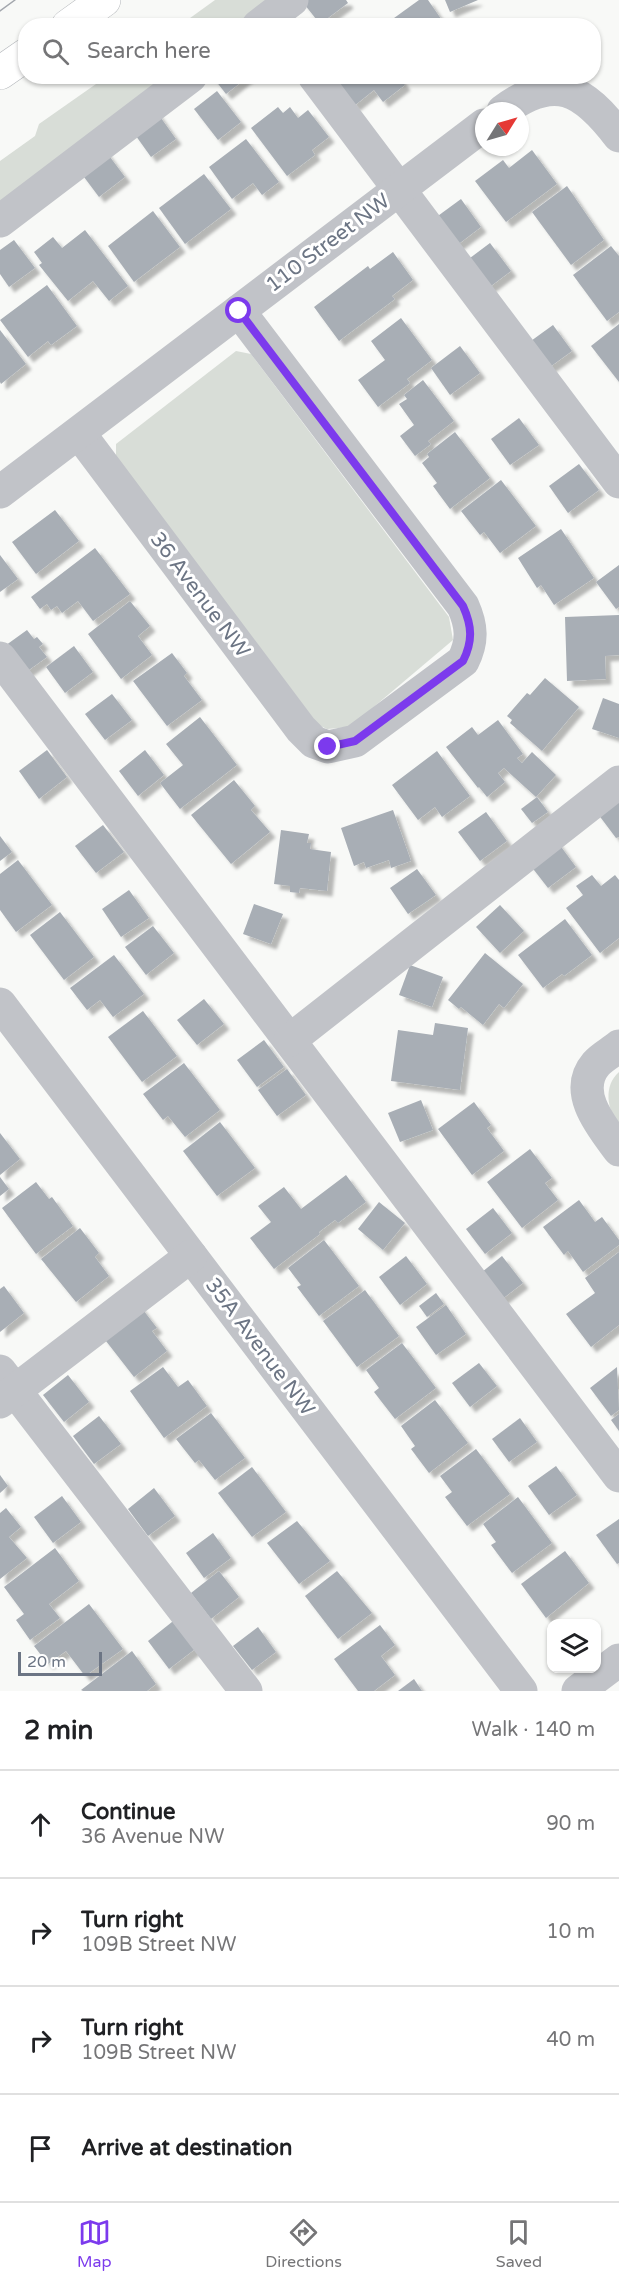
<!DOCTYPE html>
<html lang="en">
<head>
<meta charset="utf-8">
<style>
  body { margin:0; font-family:"Varela Round",sans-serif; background:#f2f2f2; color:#202124 }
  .controls { position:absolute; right:18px; bottom:18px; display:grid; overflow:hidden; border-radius:12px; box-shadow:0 2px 4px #0004 }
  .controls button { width:54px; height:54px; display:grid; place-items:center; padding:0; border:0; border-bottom:2px solid #e0e0e0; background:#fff; color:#202124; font:30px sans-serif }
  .compass { position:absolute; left:475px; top:102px; width:54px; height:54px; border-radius:50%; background:#fff; box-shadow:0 2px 4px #0004; rotate:53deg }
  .scale { position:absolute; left:18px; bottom:15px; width:84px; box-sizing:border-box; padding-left:6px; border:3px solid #6c7584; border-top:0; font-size:16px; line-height:21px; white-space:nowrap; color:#6c7584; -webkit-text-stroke:4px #fff; paint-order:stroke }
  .stop { position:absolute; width:18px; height:18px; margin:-14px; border:4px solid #7c3aed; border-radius:50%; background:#fff }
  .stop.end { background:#7c3aed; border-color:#fff; box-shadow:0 2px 6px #0008 }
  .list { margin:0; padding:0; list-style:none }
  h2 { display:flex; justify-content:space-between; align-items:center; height:78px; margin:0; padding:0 24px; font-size:26px }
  h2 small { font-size:20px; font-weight:400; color:#757577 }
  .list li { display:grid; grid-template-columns:39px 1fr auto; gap:18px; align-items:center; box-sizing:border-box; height:108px; padding:0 24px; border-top:2px solid #e0e0e0 }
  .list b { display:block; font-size:22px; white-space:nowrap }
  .list p { margin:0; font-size:20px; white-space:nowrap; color:#757577 }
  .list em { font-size:20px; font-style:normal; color:#757577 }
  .icon { flex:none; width:33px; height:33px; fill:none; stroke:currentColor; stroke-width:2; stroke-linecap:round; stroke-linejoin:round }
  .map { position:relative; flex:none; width:619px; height:1691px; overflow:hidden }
  .search { position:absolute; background:#fff; box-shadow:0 2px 4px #0004; left:18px; right:18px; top:18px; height:66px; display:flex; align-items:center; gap:15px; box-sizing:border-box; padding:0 21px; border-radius:24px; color:#757577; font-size:22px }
  .sheet { height:510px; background:#fff }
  nav { display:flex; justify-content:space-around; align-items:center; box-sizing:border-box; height:84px; border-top:2px solid #e0e0e0; background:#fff; font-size:16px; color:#757577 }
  nav a { display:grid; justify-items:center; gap:3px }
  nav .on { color:#7c3aed }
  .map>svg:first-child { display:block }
  .green { fill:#d8ddd7 }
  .building { fill:#a8aeb5; filter:url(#shadow) }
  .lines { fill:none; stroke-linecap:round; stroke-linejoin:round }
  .major-casing { stroke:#b3b6ba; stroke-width:34 }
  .minor { stroke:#c1c3c8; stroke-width:33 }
  .major { stroke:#fff; stroke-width:33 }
  .tram { stroke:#a3a7ad; stroke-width:1.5 }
  .route { stroke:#7c3aed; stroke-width:8 }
  .labels { text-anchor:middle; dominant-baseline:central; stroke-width:6; stroke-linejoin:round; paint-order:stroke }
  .street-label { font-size:21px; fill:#6c7584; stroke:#fff }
</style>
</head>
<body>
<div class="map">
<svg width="619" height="1691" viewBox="0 0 619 1691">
  <defs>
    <filter id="shadow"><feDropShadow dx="5.5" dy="5.5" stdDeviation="1.5" flood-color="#0004"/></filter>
  </defs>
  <rect width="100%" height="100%" fill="#f8f9f7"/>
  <!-- green -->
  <g class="green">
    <path d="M215,0H283L249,25L179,26Z"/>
    <path d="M106,77H182L0,214V161L35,136L39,124Z"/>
    <path d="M236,351L251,354L449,617L453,640L350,727L327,729L310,721L116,460V444Z"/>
    <path d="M619,1072V1126C607,1110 603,1086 619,1072Z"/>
  </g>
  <!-- building -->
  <g class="building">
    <path d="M301,0H346L348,3L320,24Z"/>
    <path d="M419,0H428L446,26H383Z"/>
    <path d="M445,0H478L450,12Z"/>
    <path d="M212,76H249L226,94Z"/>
    <path d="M332,76H399L405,85L383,102L374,90L354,106Z"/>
    <path d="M217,91L241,122L218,140L194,109Z"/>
    <path d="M278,107L283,113L290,107L298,118L308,110L329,137L312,150L315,155L287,176L251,128Z"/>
    <path d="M156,111L176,139L151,157L131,129Z"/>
    <path d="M246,139L279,182L262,195L253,183L232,199L209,167Z"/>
    <path d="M104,149L125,177L99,197L78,169Z"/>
    <path d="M532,150L557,184L506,222L475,181L503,160L509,168Z"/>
    <path d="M204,174L231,209L185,244L159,208Z"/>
    <path d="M567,186L604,240L571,265L532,212Z"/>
    <path d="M461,199L481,227L452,249L431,221Z"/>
    <path d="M153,211L180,247L134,282L108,246Z"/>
    <path d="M85,230L128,286L109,301L93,281L68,301L39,265L42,263L34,252L53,237L62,248Z"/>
    <path d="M14,240L35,268L9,287L0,274V250Z"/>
    <path d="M490,243L511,271L483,292L462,264Z"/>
    <path d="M611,246L619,256V312L607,321L573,275Z"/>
    <path d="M393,252L413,280L392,296L395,299L339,341L314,307L368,266L370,269Z"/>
    <path d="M47,285L77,326L51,345L48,341L28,357L0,320Z"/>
    <path d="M401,318L432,360L407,379L410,383L378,407L358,380L385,360L371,341Z"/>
    <path d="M619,324V382L591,346Z"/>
    <path d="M553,325L572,351L543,372L524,346Z"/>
    <path d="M0,330L26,364L1,384L0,382Z"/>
    <path d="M460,346L480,373L450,395L431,368Z"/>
    <path d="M423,380L454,421L428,441L431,444L415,456L400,436L414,425L399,404L407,399L404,395Z"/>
    <path d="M519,418L539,445L510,465L491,439Z"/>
    <path d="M455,432L490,478L450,509L433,486L437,483L422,463L429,457L427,454Z"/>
    <path d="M579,464L599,490L568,513L549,486Z"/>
    <path d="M501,480L536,526L500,553L484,532L480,535L461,511Z"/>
    <path d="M55,510L79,541L36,574L12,542Z"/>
    <path d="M561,529L594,578L554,605L541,585L537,588L518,558Z"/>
    <path d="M95,548L130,594L93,621L78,601L62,613L57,606L51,610L47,604L40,609L31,597Z"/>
    <path d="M0,555L18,579L0,592Z"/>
    <path d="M619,565V607L616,609L596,582Z"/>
    <path d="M130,601L150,626L138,636L152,655L121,679L88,634Z"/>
    <path d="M619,615V655L605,656L606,679L567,681L565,617Z"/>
    <path d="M27,630L34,639L37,637L43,644L39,647L47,657L22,675L2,648Z"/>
    <path d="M74,646L93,672L65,693L46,667Z"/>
    <path d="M172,653L187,673L184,676L202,700L167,726L133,681Z"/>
    <path d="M545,678L579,707L542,751L510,723L512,720L507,716L527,693L530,695Z"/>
    <path d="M112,694L132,720L105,740L85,714Z"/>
    <path d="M603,698L619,704V738L592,729Z"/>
    <path d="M200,717L237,765L180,809L160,783L183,765L166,744Z"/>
    <path d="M498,720L523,754L517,758L522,763L532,752L556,775L536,797L504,768L498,773L505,782L487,797L479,787L478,788L446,747L472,727L478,735Z"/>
    <path d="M47,750L67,777L39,799L19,771Z"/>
    <path d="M145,750L164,775L138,796L119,771Z"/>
    <path d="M437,751L470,796L442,817L435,807L418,820L392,785Z"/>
    <path d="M234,780L255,806L251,810L270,832L231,864L191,815Z"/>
    <path d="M619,792V837L616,838L595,810Z"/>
    <path d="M537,797L548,812L532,823L521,809Z"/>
    <path d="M393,810L411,861L391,868L389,860L366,868L364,862L354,866L341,828Z"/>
    <path d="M486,812L507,841L480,861L458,832Z"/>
    <path d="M103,825L124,852L96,873L75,846Z"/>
    <path d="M281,830L309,834L307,843H311L310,849L331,852L327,891L300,888L299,893L290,892V886L274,884Z"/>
    <path d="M0,836L12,852L0,861Z"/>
    <path d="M556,840L576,867L548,888L527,861Z"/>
    <path d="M18,860L52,905L16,932L0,910V874Z"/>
    <path d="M417,869L436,895L408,914L390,888Z"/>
    <path d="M592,875L601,886L615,875L619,880V938L600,953L566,908L583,895L576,886Z"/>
    <path d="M129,890L149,918L121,937L102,909Z"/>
    <path d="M254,904L283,914L271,944L243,934Z"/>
    <path d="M500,905L524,931L500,953L476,927Z"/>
    <path d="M60,912L94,957L64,980L30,935Z"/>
    <path d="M565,919L592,955L564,976L562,974L543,988L518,955Z"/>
    <path d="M153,926L174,953L146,975L125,947Z"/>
    <path d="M485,953L523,984L504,1008L499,1004L483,1025L461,1007L459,1009L448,1000Z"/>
    <path d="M114,955L144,994L113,1017L100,1000L87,1010L70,988Z"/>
    <path d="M410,965L443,977L432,1007L399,995Z"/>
    <path d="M204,999L224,1024L197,1045L177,1020Z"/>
    <path d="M143,1011L177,1056L142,1082L108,1037Z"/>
    <path d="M435,1023L468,1028L460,1090L391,1081L398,1030L433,1035Z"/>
    <path d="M264,1040L284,1067L257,1087L237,1060Z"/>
    <path d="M184,1063L220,1110L185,1137L168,1116L163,1120L143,1094Z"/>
    <path d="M287,1069L306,1095L277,1116L258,1090Z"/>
    <path d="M421,1100L433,1130L400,1142L388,1113Z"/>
    <path d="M474,1102L491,1125L487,1128L504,1151L472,1175L438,1129Z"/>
    <path d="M220,1122L255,1168L217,1196L183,1151Z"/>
    <path d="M0,1133L20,1159L0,1175Z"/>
    <path d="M530,1149L552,1178L545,1183L558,1200L522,1228L487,1182Z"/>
    <path d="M346,1175L366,1202L338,1223L335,1220L319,1232L320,1234L274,1269L250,1238L271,1222L258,1206L284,1187L301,1209Z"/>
    <path d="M0,1177L9,1189L0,1196Z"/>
    <path d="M36,1182L49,1199L52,1197L73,1226L36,1254L2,1208Z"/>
    <path d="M579,1200L595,1222L602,1217L619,1240V1245L583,1272L568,1251L564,1255L543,1227Z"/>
    <path d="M379,1202L405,1223L383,1250L358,1229Z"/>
    <path d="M493,1208L512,1233L485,1254L466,1229Z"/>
    <path d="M80,1228L99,1253L95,1257L109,1276L76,1302L41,1259Z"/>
    <path d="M324,1240L359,1286L319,1316L297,1287L301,1285L288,1268Z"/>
    <path d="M619,1252V1325L591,1347L566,1314L595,1293L585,1278Z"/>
    <path d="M406,1256L427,1284L400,1305L379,1277Z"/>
    <path d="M502,1256L523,1283L497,1303L477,1276Z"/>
    <path d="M4,1286L24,1313L0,1332V1289Z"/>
    <path d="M365,1290L399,1336L357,1367L323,1321Z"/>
    <path d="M436,1293L444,1304L427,1317L419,1306Z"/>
    <path d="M137,1302L157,1328L152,1331L167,1351L134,1377L99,1332Z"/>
    <path d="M446,1305L466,1334L436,1355L416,1327Z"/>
    <path d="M402,1343L436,1388L395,1419L374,1392L379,1388L366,1370Z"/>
    <path d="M479,1363L497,1386L470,1407L452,1383Z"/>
    <path d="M163,1367L178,1387L188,1380L207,1406L164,1438L130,1391Z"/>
    <path d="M617,1367L619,1410L611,1416L590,1388Z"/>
    <path d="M68,1375L89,1402L64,1422L43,1395Z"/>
    <path d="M435,1400L468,1443L429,1473L411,1449L415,1446L401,1426Z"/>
    <path d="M211,1413L245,1458L215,1480L199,1460L195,1463L176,1439Z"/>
    <path d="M619,1414V1431L611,1420Z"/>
    <path d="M99,1416L121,1444L94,1464L73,1436Z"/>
    <path d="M520,1418L537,1442L509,1462L492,1439Z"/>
    <path d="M476,1449L510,1494L467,1526L445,1497L452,1492L440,1476Z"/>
    <path d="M556,1466L577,1495L549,1515L528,1486Z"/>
    <path d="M252,1467L286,1512L252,1537L218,1493Z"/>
    <path d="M0,1475L8,1486L0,1493Z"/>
    <path d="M154,1488L175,1516L148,1536L128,1509Z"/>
    <path d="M62,1496L81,1522L53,1543L34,1517Z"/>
    <path d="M518,1497L552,1543L512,1573L491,1545L496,1542L483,1524Z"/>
    <path d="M6,1508L21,1527L9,1537L27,1558L0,1579V1513Z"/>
    <path d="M619,1519V1563L617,1564L596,1535Z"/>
    <path d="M297,1521L330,1561L299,1584L267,1543Z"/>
    <path d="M213,1533L231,1558L204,1578L186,1553Z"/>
    <path d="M55,1548L79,1581L49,1604L60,1618L30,1640L16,1620L24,1614L4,1587Z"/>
    <path d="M565,1551L589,1583L546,1618L521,1584Z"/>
    <path d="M219,1571L239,1597L211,1619L191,1593Z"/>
    <path d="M337,1571L372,1613L338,1639L305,1596Z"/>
    <path d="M89,1604L123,1649L85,1676L66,1651L48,1664L34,1646Z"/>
    <path d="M177,1618L199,1646L169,1669L148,1641Z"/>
    <path d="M380,1625L395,1645L381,1656L395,1675L374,1691H358L334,1659Z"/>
    <path d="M258,1627L276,1652L252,1670L233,1646Z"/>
    <path d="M132,1651L156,1684L147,1691H83L81,1690Z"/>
    <path d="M414,1679L422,1691H398Z"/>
  </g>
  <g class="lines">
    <!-- major casing -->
    <g class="major-casing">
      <g id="major">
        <path d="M68,26L104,0"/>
        <path d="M0,73L26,55"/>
      </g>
    </g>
    <!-- minor -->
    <g class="minor">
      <path d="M258,26L292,0"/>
      <path d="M314,76L619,482"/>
      <path d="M503,111C555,72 583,89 619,136"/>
      <path d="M0,221L191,76"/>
      <path d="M79,433L301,729L314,742L328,747L355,741L463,661C473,641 472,626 463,606L239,311"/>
      <path d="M0,492L484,125"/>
      <path d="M0,658L619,1476"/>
      <path d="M0,1004L521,1691"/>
      <path d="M290,1040L619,782"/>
      <path d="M619,1046C612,1052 602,1057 596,1064C572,1092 602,1127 619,1150"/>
      <path d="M0,1371L246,1691"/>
      <path d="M0,1402L191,1256"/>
      <path d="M578,1691L619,1660"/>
    </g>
    <!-- major -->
    <use href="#major" class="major"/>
    <!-- tram -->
    <path class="tram" d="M0,11L15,0"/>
  </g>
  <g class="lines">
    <!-- route -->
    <path class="route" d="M239,311L463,606C472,626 473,641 463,661L355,741L328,747"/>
  </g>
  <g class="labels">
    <!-- street labels -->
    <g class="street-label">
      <text transform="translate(328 243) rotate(-37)">110 Street NW</text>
      <text transform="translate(200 595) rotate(53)">36 Avenue NW</text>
      <text transform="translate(260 1347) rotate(53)">35A Avenue NW</text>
    </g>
  </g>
</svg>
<div class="controls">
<button><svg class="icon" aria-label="layers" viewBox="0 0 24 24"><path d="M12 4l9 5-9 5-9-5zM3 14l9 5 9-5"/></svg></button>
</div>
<svg class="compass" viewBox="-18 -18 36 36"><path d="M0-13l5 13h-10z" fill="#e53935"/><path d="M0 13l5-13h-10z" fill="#757577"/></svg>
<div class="scale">20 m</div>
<div class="stop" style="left:239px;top:311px"></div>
<div class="stop end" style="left:328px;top:747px"></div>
<div class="search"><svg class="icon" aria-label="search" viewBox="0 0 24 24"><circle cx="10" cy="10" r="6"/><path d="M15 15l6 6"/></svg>Search here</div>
</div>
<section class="sheet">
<h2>2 min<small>Walk · 140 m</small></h2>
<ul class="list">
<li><svg class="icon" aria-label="ahead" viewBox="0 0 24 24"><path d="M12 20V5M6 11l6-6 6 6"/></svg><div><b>Continue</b><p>36 Avenue NW</p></div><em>90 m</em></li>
<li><svg class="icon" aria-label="right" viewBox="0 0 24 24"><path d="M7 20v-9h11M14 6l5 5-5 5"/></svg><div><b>Turn right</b><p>109B Street NW</p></div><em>10 m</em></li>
<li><svg class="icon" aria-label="right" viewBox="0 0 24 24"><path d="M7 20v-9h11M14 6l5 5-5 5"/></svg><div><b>Turn right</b><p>109B Street NW</p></div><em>40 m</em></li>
<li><svg class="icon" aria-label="arrive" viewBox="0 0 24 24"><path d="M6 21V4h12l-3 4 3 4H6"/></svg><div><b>Arrive at destination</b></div></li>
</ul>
</section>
<nav>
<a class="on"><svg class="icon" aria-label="map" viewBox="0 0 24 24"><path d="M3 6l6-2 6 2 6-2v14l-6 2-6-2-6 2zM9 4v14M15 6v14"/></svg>Map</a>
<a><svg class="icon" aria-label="directions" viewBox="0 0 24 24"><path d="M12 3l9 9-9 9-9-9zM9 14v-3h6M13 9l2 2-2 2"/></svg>Directions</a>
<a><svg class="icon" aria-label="saved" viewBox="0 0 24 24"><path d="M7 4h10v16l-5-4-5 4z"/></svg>Saved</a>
</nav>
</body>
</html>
